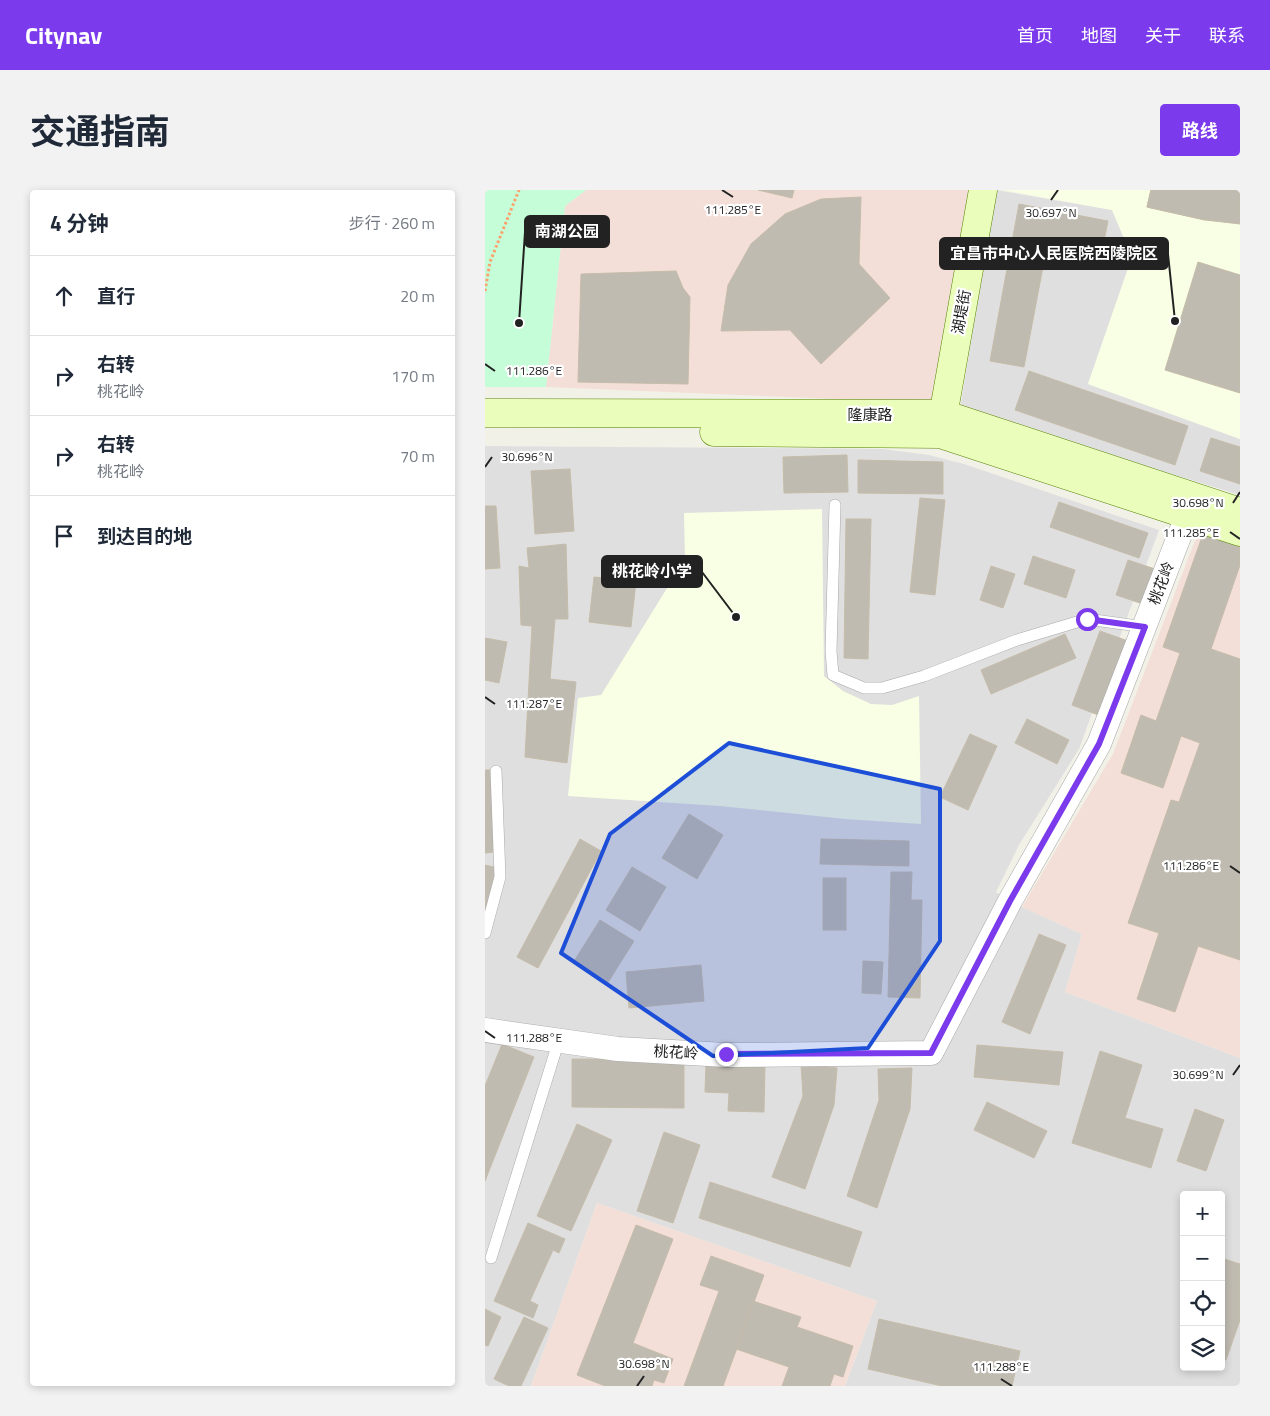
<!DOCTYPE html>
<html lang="zh">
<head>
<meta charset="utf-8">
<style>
  body { margin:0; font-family:"Titillium Web","Noto Sans SC",sans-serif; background:#f2f2f3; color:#1f2937 }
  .controls { position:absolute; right:15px; bottom:15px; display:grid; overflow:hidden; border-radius:5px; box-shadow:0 2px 8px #0003 }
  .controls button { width:45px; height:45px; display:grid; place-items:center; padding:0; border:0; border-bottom:1px solid #e0e1e3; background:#fff; color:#1f2937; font:25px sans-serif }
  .stop { position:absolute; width:15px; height:15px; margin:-11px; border:4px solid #7c3aed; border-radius:50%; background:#fff }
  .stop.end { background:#7c3aed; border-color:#fff; box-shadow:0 1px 5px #0008 }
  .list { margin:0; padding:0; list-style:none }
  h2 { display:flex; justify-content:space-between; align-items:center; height:65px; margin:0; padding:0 20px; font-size:21px }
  h2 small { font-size:16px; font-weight:400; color:#747a83 }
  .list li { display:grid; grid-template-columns:32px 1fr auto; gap:15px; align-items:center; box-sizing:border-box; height:80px; padding:0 20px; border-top:1px solid #e0e1e3 }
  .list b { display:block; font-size:19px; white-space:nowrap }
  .list p { margin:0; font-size:16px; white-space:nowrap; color:#747a83 }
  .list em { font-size:16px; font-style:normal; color:#747a83 }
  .icon { flex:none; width:28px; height:28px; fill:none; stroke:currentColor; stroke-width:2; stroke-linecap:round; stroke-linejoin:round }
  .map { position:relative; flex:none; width:755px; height:1196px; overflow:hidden; border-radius:5px }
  header { display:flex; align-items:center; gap:30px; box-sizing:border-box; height:70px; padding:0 25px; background:#7c3aed; color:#fff }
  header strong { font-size:24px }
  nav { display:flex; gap:28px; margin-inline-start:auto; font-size:18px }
  .intro { display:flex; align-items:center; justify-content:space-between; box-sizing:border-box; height:120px; padding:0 30px }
  h1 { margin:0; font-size:35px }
  .button { padding:12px 22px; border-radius:5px; background:#7c3aed; color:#fff; font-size:18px; font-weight:700 }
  main { display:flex; gap:30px; padding:0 30px }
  aside { flex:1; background:#fff; border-radius:5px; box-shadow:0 2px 8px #0003 }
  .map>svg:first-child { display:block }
  .residential { fill:#e0dfdf; fill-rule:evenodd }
  .commercial { fill:#f3dfd7 }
  .education { fill:#f9ffe4 }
  .park { fill:#c4fdd7 }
  .building { fill:#c0bbb1; stroke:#c5bca9 }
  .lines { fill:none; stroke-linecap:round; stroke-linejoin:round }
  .lane-casing { stroke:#a9a9a9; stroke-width:12 }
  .street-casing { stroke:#a9a9a9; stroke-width:25 }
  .secondary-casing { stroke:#548100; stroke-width:29 }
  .path { stroke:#ff9f6c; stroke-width:3; stroke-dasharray:2.5 2.5; stroke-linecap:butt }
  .lane { stroke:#fff; stroke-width:11 }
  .street { stroke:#fff; stroke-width:24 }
  .secondary { stroke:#eafdbb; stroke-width:28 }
  .route { stroke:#7c3aed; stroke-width:6 }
  .marked { fill:#1d4ed8; fill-opacity:0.2; stroke:#1d4ed8; stroke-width:4; stroke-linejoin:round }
  .ticks { fill:none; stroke:#222; stroke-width:2 }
  .labels { text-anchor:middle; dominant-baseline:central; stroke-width:4.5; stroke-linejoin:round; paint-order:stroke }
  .street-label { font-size:15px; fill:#222; stroke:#fff }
  .ticks-label { font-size:12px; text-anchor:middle; fill:#222; stroke:#fff; stroke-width:4.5; stroke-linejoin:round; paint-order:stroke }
  .leader { fill:none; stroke:#222; stroke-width:2 }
  .callout-dot { fill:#222; stroke:#fff; stroke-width:2 }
  .callout { fill:#222; stroke:#222; stroke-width:2 }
  .callout-label { font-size:16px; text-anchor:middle; font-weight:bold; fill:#fff }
</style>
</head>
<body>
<header>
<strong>Citynav</strong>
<nav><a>首页</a><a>地图</a><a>关于</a><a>联系</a></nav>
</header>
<div class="intro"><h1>交通指南</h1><a class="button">路线</a></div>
<main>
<aside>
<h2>4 分钟<small>步行 · 260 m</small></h2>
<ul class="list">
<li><svg class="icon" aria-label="ahead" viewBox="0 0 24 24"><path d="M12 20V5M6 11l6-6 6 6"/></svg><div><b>直行</b></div><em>20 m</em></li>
<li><svg class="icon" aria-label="right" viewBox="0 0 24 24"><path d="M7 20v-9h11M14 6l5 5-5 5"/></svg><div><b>右转</b><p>桃花岭</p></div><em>170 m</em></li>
<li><svg class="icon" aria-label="right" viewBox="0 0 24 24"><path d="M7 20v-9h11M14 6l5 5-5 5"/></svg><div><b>右转</b><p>桃花岭</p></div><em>70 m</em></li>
<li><svg class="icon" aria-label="arrive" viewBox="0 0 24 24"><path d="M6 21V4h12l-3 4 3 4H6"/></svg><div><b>到达目的地</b></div></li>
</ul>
</aside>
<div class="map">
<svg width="755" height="1196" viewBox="0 0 755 1196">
  <rect width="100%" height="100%" fill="#f2f1e8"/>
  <!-- residential -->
  <g class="residential">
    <path d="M511,0L627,20L647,67L603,194L755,249V305L475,219Z"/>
    <path d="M0,256L398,259L444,265L479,274L674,340L594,559L534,655L511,702L537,717L597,744L580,802L755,868V1196H360L392,1111L112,1013L46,1196H0ZM699,1005H736V1177H699Z"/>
  </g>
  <!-- commercial -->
  <g class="commercial">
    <path d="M101,0H485L447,213L61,197L80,16Z"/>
    <path d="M714,340L755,353V868L580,802L597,744L537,717L628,564Z"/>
    <path d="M112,1013L392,1111L360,1196H46Z"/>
  </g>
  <!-- education -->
  <g class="education">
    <path d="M518,0H755V249L603,194L647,67L627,20Z"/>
    <path d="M337,319L339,486L358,501L386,514L407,515L434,506L436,634L360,629L235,616L83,606L93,508L116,505L200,369L199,323Z"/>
  </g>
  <!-- park -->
  <path class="park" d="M0,0H101L80,16L61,197H0Z"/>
  <!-- building -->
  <g class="building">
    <path d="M273,0H309L307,8Z"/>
    <path d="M666,0H727L720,30L662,17Z"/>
    <path d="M666,0H755V34L720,30L662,17Z"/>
    <path d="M376,7L374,74L405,108L336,174L305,140L236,141L243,95L266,54L300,24L336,9Z"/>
    <path d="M534,14L623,31L615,71L561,61L539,177L505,171Z"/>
    <path d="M713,72L755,85V203L680,180Z"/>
    <path d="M191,81L198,98L205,107L203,194L93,192L96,84Z"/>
    <path d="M544,181L703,236L690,275L530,220Z"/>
    <path d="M726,248L755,257V294L715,281Z"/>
    <path d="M362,265L363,302L299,303L298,267Z"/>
    <path d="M373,270L458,272V304L373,303Z"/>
    <path d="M85,279L89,341L50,344L46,281Z"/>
    <path d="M435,308L460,310L450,405L425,402Z"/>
    <path d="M574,312L663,343L654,368L565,337Z"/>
    <path d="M0,316H11L15,378L0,379Z"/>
    <path d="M361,329H386L383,469L359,468Z"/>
    <path d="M718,344L755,357V375L726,459L755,469V770L713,756L690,822L652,809L674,743L643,733L686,610L694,612L715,553L696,546L678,598L636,583L656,525L671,531L695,463L678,457Z"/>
    <path d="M81,354L83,429H70L65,489L91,492L82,573L40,567L47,436L36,435L34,376L44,378L42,358Z"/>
    <path d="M548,366L590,380L581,408L539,394Z"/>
    <path d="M643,370L670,379L658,414L631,405Z"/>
    <path d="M506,376L530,384L518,418L495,410Z"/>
    <path d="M109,387L151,391L146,437L104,432Z"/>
    <path d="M615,441L643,451L616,526L587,515Z"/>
    <path d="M580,444L591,468L506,504L496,480Z"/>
    <path d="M0,448L22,452L14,493L0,490Z"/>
    <path d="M542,529L584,550L572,574L530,553Z"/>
    <path d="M485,544L512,556L483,620L455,607Z"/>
    <path d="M0,580H5L10,662L0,663Z"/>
    <path d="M204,624L238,645L212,689L177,668Z"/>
    <path d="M95,649L116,661L53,778L32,767Z"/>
    <path d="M336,649L424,651V676L335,674Z"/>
    <path d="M0,675L13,678L0,720Z"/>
    <path d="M147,677L181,697L155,741L121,720Z"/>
    <path d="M406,682H427L426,710H437L435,808L403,807Z"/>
    <rect x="338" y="688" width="23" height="52"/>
    <path d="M115,730L149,751L122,794L88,773Z"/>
    <path d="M554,744L581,755L545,844L517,832Z"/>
    <path d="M378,771L398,772L396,804L377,803Z"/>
    <path d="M216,775L219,811L144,818L141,782Z"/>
    <path d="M17,854L49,867L0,991V896Z"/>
    <path d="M492,855L578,862L574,895L489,887Z"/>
    <path d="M615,861L657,875L640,928L678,939L666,978L587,953Z"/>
    <path d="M87,869H199V918L87,917Z"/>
    <path d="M221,874L280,875L279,922L243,921L244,903L220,902Z"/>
    <path d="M316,874L352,878L349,915L320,999L287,987L318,906Z"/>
    <path d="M427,878L425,919L392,1018L362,1006L394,910L393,879Z"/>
    <path d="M502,912L562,941L549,968L489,940Z"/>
    <path d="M710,919L739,930L721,981L692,971Z"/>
    <path d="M92,934L127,950L86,1041L52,1026Z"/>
    <path d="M179,942L215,955L188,1033L152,1021Z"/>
    <path d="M225,992L377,1042L365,1077L214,1028Z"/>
    <path d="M43,1033L80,1049L74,1063L68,1060L45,1111L53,1115L48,1128L9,1111Z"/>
    <path d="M151,1035L188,1049L148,1153L188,1169L179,1193L169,1190L167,1196H120L92,1185Z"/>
    <path d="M226,1066L279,1085L238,1196H199L234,1101L215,1095Z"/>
    <path d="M736,1068L755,1074V1130L741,1170L736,1168Z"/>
    <path d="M268,1111L316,1127L312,1137L368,1156L358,1187L349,1184L345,1196H297L304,1177L251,1159Z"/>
    <path d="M0,1119L16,1127L3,1156L0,1155Z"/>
    <path d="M39,1127L63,1138L36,1196H24L9,1189Z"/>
    <path d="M394,1129L535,1161L527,1196H457L383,1179Z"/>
  </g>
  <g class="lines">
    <!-- lane casing -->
    <g class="lane-casing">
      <g id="lane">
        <path d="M350,315L346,461L348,485L379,498H397L439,486L532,450L602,429L660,437"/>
        <path d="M0,743L15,687L11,581"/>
        <path d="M6,1068L74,850"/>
      </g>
    </g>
    <!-- street casing -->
    <g class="street-casing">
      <path id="street" d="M0,840L133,859L241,865L446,863L525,711L614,554L702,326"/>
    </g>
    <!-- secondary casing -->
    <g class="secondary-casing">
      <g id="secondary">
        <path d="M0,223L458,224L755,322"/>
        <path d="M229,242L455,244L755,342"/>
        <path d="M455,243L498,0"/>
      </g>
    </g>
    <!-- path -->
    <path class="path" d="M0,101L5,72L34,0"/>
    <!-- lane -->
    <use href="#lane" class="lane"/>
    <!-- street -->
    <use href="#street" class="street"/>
    <!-- secondary -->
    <use href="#secondary" class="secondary"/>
  </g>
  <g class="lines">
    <!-- route -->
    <path class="route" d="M241,864L446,863L525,711L614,554L660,437L602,429"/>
  </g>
  <!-- marked area -->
  <path class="marked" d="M244,553L455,599V751L383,858L228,866L76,763L125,644Z"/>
  <!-- ticks -->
  <path class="ticks" d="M237,0L248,7M566,10L573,0M0,174L10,181M0,277L7,267M748,313L755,302M745,342L755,349M0,507L10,514M745,676L755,683M0,841L10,848M748,885L755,875M516,1189L527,1196M152,1196L159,1186"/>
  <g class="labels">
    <!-- street labels -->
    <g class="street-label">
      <text transform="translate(476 122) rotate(-80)">湖堤街</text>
      <text x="385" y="224">隆康路</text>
      <text transform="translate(676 393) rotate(-69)">桃花岭</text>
      <text transform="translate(191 862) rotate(3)">桃花岭</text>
    </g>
  </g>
  <g class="ticks-label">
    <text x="248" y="24">111.285°E</text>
    <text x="566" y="27">30.697°N</text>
    <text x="49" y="185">111.286°E</text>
    <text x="42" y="271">30.696°N</text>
    <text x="713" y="317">30.698°N</text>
    <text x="706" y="347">111.285°E</text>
    <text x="49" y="518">111.287°E</text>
    <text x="706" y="680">111.286°E</text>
    <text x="49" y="852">111.288°E</text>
    <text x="713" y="889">30.699°N</text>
    <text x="159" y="1178">30.698°N</text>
    <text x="516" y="1181">111.288°E</text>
  </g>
  <!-- callouts -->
  <path class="leader" d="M34 133L40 42M690 131L683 64M251 427L217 382"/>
  <g class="callout-dot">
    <circle cx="34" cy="133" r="5"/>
    <circle cx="690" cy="131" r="5"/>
    <circle cx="251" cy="427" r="5"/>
  </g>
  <g class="callout">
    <rect x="40" y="26" width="84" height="31" rx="5"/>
    <rect x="455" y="48" width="228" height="31" rx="5"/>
    <rect x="117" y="366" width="100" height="31" rx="5"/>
  </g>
  <g class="callout-label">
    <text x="82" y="47">南湖公园</text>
    <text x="569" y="69">宜昌市中心人民医院西陵院区</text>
    <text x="167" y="387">桃花岭小学</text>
  </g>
</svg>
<div class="controls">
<button>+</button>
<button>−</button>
<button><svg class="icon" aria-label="locate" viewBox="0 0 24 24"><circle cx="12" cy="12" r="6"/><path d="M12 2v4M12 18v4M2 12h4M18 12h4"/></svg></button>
<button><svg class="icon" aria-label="layers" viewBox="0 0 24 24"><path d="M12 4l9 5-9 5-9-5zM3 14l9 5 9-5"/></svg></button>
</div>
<div class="stop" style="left:602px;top:429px"></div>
<div class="stop end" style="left:241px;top:864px"></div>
</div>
</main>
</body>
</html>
